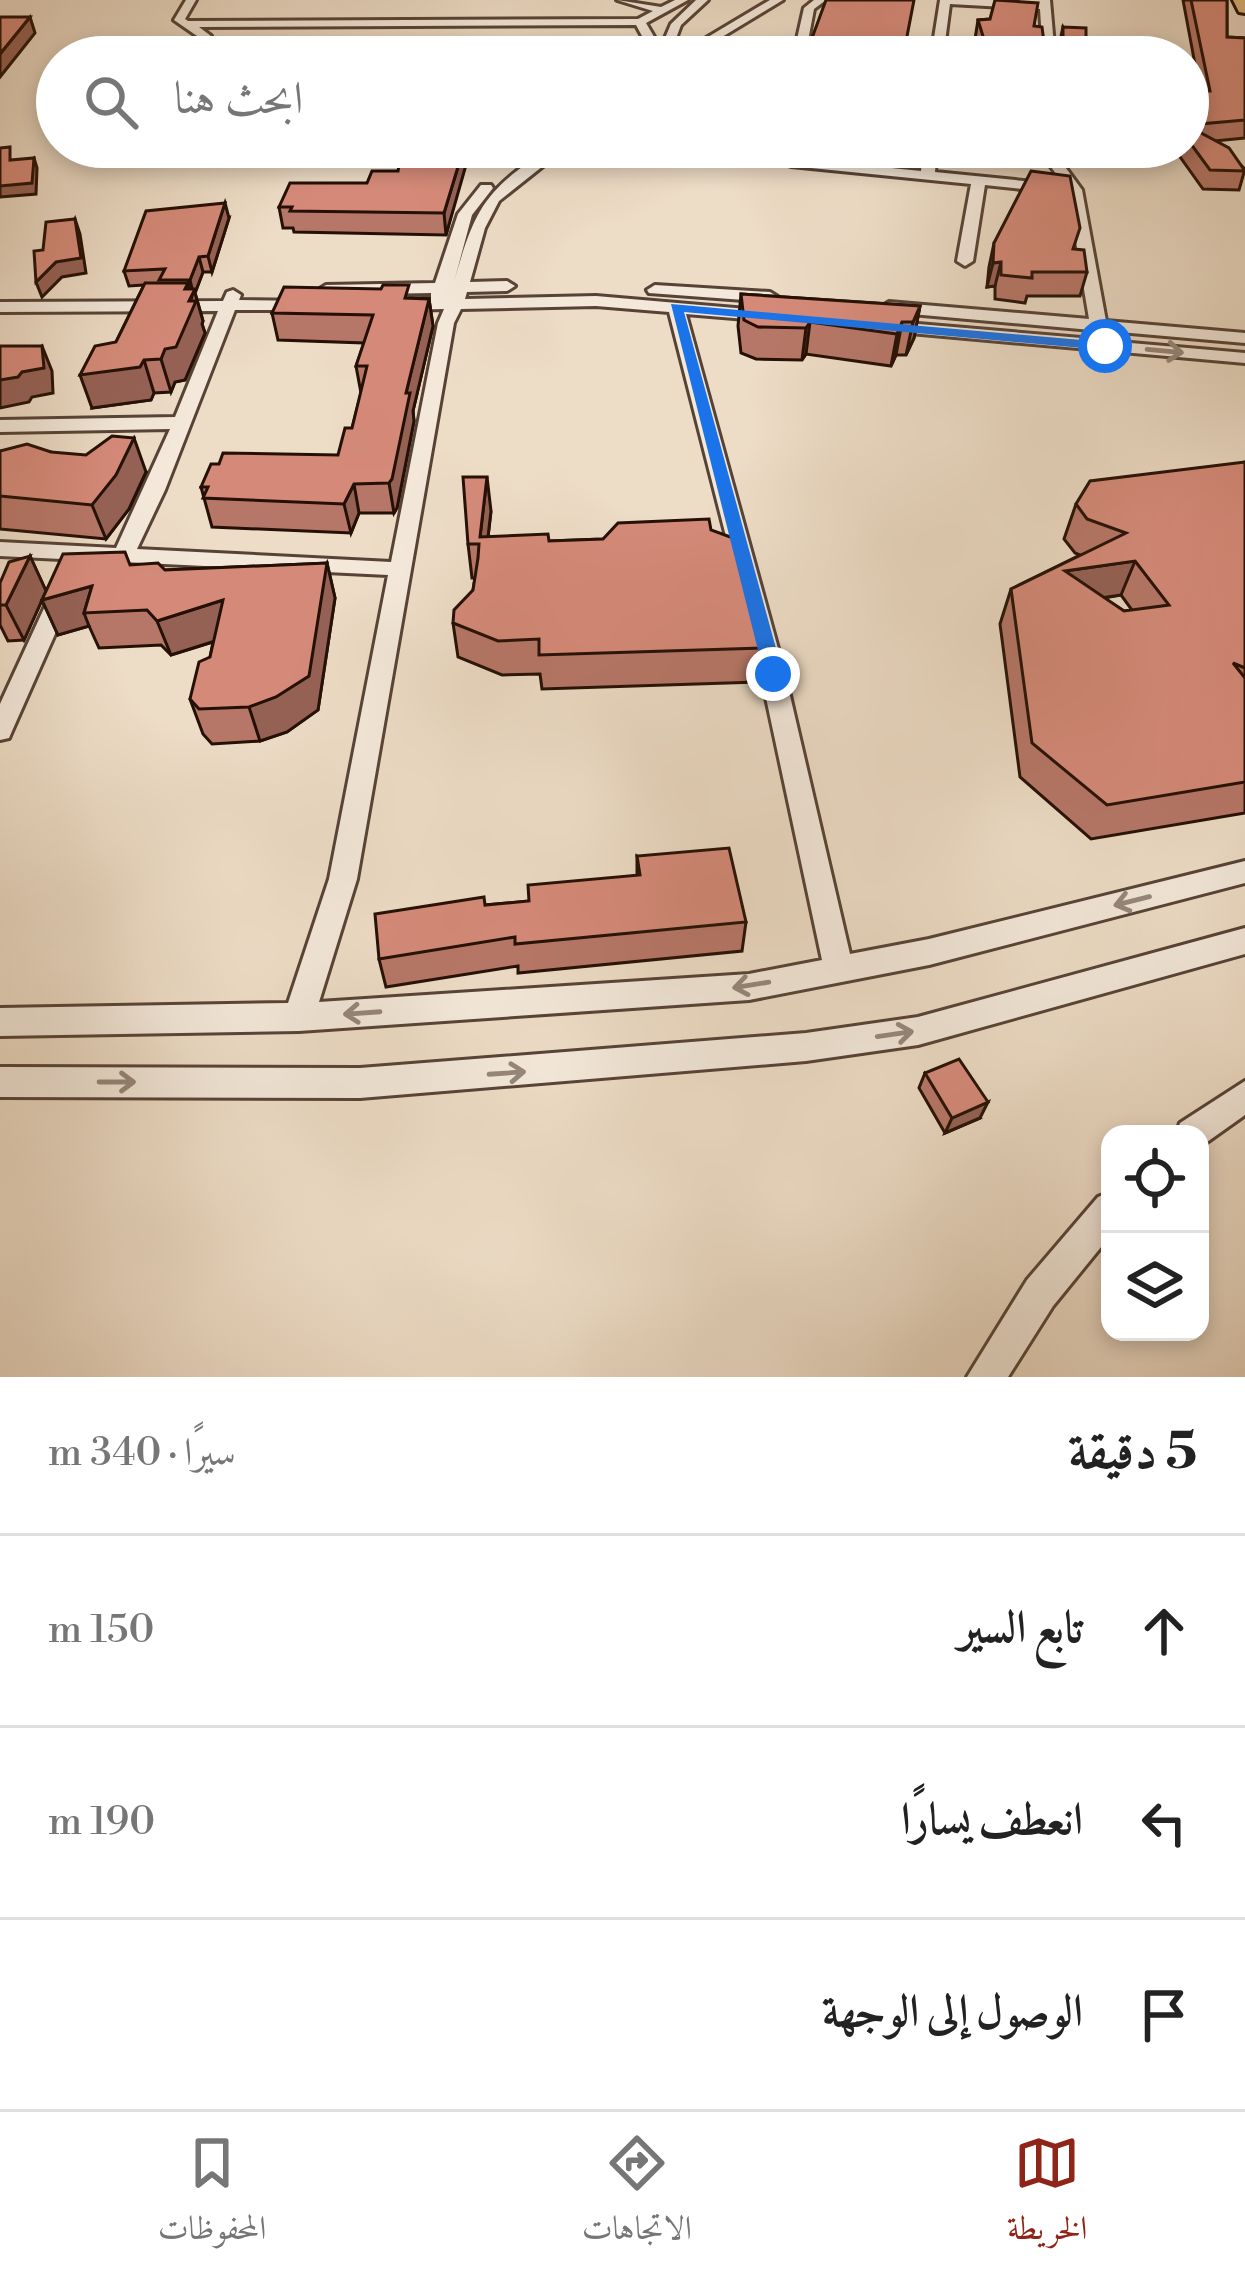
<!DOCTYPE html>
<html lang="ar">
<head>
<meta charset="utf-8">
<style>
  body { margin:0; font-family:"Libre Bodoni",Amiri,serif; background:#f6f6f6; color:#222; direction:rtl }
  .controls { position:absolute; right:36px; bottom:36px; display:grid; overflow:hidden; border-radius:24px; box-shadow:0 6px 18px #0003 }
  .controls button { width:108px; height:108px; display:grid; place-items:center; padding:0; border:0; border-bottom:3px solid #e0e0e0; background:#fff; color:#222; font:60px sans-serif }
  .stop { position:absolute; width:36px; height:36px; margin:-27px; border:9px solid #1a73e8; border-radius:50%; background:#fff }
  .stop.end { background:#1a73e8; border-color:#fff; box-shadow:0 3px 12px #0008 }
  .list { margin:0; padding:0; list-style:none }
  h2 { display:flex; justify-content:space-between; align-items:center; height:156px; margin:0; padding:0 48px; font-size:51px }
  h2 small { font-size:39px; font-weight:400; color:#767676 }
  .list li { display:grid; grid-template-columns:78px 1fr auto; gap:36px; align-items:center; box-sizing:border-box; height:192px; padding:0 48px; border-top:3px solid #e0e0e0 }
  .list b { display:block; font-size:45px; white-space:nowrap }
  .list em { font-size:39px; font-style:normal; color:#767676 }
  .icon { flex:none; width:66px; height:66px; fill:none; stroke:currentColor; stroke-width:2; stroke-linecap:round; stroke-linejoin:round }
  .map { position:relative; flex:none; width:1245px; height:1377px; overflow:hidden; direction:ltr }
  .search { position:absolute; background:#fff; box-shadow:0 6px 18px #0003; left:36px; right:36px; top:36px; height:132px; display:flex; align-items:center; gap:30px; box-sizing:border-box; padding:0 42px; border-radius:66px; color:#767676; font-size:45px }
  .sheet { height:732px; background:#fff }
  nav { display:flex; justify-content:space-around; align-items:center; box-sizing:border-box; height:168px; border-top:3px solid #e0e0e0; background:#fff; font-size:33px; color:#767676 }
  nav a { display:grid; justify-items:center; gap:6px }
  nav .on { color:#8f2418 }
  .map>svg:first-child { display:block }
  .lines { fill:none; stroke-linecap:round; stroke-linejoin:round }
  .minor-casing { stroke:#574336; stroke-width:6 }
  .trunk-casing { stroke:#251006; stroke-width:6 }
  .minor { fill:#f3e8da; fill-rule:evenodd }
  .trunk { fill:#e6be83; fill-rule:evenodd }
  .wall { fill:#b77768; stroke:#251006; stroke-width:3; fill-rule:evenodd }
  .shaded-wall { fill:#956155; stroke:#251006; stroke-width:3 }
  .building { fill:#d58a79; stroke:#251006; stroke-width:3; fill-rule:evenodd }
  .oneway { stroke:#96877b }
  .route { fill:#1a73e8 }
</style>
</head>
<body>
<div class="map">
<svg width="1245" height="1377" viewBox="0 0 1245 1377">
  <rect width="100%" height="100%" fill="#eddcc6"/>
  <filter id="stains"><feTurbulence type="fractalNoise" baseFrequency=".00167" numOctaves="4"/><feColorMatrix values="0 0 0 0 .2 0 0 0 0 .09 0 0 0 0 .02 0 0 0 .5 -.17"/></filter>
  <radialGradient id="worn" r=".72"><stop offset=".6" stop-color="#630" stop-opacity="0"/><stop offset="1" stop-color="#630" stop-opacity=".3"/></radialGradient>
  <g class="lines">
    <!-- minor casing -->
    <g class="minor-casing">
      <g id="minor">
        <path d="M186,0H196L185,19L188,21L638,19L653,11L617,0L661,7L675,0H688L646,23L660,47L651,56L645,53L648,47L636,25L199,27L211,36L217,54L213,57L205,54L200,38L174,20Z"/>
        <path d="M696,0H708L681,25L669,57H657L671,24Z"/>
        <path d="M770,0H783L689,57L676,56Z"/>
        <path d="M814,0H826L814,9L805,57H793L804,8Z"/>
        <path d="M989,0H1050L1055,57H1043L1040,9L950,4L943,57H931L940,0Z"/>
        <path d="M551,147H567L499,201L485,228L470,282L507,281L515,286L507,291L467,292L465,299L596,296L771,311L779,316L771,321L686,314L785,674L850,954L929,939L1245,861V883L929,965L749,1000L299,1031L0,1036V1008L288,1003L329,879L388,575L0,556V542L116,548L170,429L0,432V420L175,417L218,311L0,312V302L223,301L227,292L233,290L241,295L239,300L310,301V309L304,310H235L165,490L137,549L391,562L438,323L444,309L398,310L390,305L398,300L431,299V293L326,295L318,290L326,285L435,283L458,214L481,185H491L493,188L472,215L454,282C475,207 485,190 551,147ZM596,306L669,312L761,674L822,960L749,974L319,1002L357,879L454,323L461,309Z"/>
        <path d="M757,147H771L793,158L921,171L923,147H937L935,172L1064,185L1049,164L1047,147H1061L1063,164L1082,190L1106,321L1245,333V343L1108,331V341L1245,353V363L877,330V322L883,321L1093,339L1091,330L889,312L881,307L889,302L1089,319L1068,194L985,185L973,261L965,266L957,261L971,184L791,166L761,156Z"/>
        <path d="M655,285L770,292L778,297L770,302L649,293L647,290Z"/>
        <path d="M63,584L74,591L12,731L9,738L0,740V704L52,591Z"/>
        <path d="M1245,928V954L918,1045L806,1061L360,1098L0,1097V1067L360,1068L806,1033L918,1017Z"/>
        <path d="M1245,1081V1115L1200,1147V1134H1176L1180,1123Z"/>
        <path d="M1110,1192V1236L1053,1306L1008,1377H967L1027,1280L1098,1197Z"/>
      </g>
    </g>
    <!-- trunk casing -->
    <g class="trunk-casing">
      <path id="trunk" d="M1233,0H1245V13L1239,12Z"/>
    </g>
    <!-- minor -->
    <use href="#minor" class="minor"/>
    <!-- trunk -->
    <use href="#trunk" class="trunk"/>
  </g>
  <!-- wall -->
  <g class="wall">
    <path d="M1183,0H1227V37L1245,38V138L1215,141L1245,169L1239,190L1203,189L1173,147H1188V91H1200Z"/>
    <path d="M1018,1L1044,42L1060,41L1063,27L1082,57H980L975,39L978,20L990,19Z"/>
    <path d="M433,147H469L446,235L294,232L293,228H283L279,207L367,183L398,171Z"/>
    <path d="M835,147H921L918,155L855,158Z"/>
    <path d="M939,147H953L952,153L941,154Z"/>
    <path d="M229,218L212,272H203L195,293L203,321L202,324L205,333L185,380L175,382L171,392L154,393L151,400L92,408L116,342L144,285L129,286L124,271Z"/>
    <path d="M994,243L1074,249L1087,272L1080,296H1027L1025,303L995,299V286L987,287L989,267Z"/>
    <path d="M741,294L920,306L914,338L906,355H896L891,366L806,354L802,360L756,359L741,353L738,326Z"/>
    <path d="M410,298L429,299L433,326L413,411L414,421L397,508L394,513H359L351,533L212,527L201,487L338,455L352,428L361,393L356,366L364,343L278,340L272,313Z"/>
    <path d="M0,451L51,452L146,472L129,509L106,539L0,529Z"/>
    <path d="M1245,462V813L1091,839L1020,777L1000,624L1011,589L1080,555L1075,553L1064,539L1076,504ZM1121,595L1132,610L1124,611L1104,598Z"/>
    <path d="M491,511L488,537L549,541L603,539L711,530L762,648L758,682L542,689L540,674L502,675L458,657L453,623L473,590L475,578H472L468,544Z"/>
    <path d="M30,556L46,591L24,640L8,641L0,625V583Z"/>
    <path d="M327,563L335,598L318,710L287,732L260,741L212,744L203,734L190,699L210,657L213,642L171,655L161,645L99,648L89,626L58,635L42,600L130,565L165,570Z"/>
    <path d="M637,856L746,922L742,951L518,973V966L386,987L379,959L485,905L529,901L637,875Z"/>
    <path d="M925,1073L980,1118L945,1133L919,1088Z"/>
  </g>
  <!-- shaded-wall -->
  <g class="shaded-wall">
    <path d="M30,17L35,33L0,77V54Z"/>
    <path d="M1086,39L1082,57H1026L1028,47Z"/>
    <path d="M464,147H469L470,151L446,235L444,213Z"/>
    <path d="M34,158L37,168L36,194L0,197V186Z"/>
    <path d="M225,203L229,218L212,272L208,256Z"/>
    <path d="M75,219L80,234L86,273L62,277L42,297L36,282L56,262Z"/>
    <path d="M199,257L203,272L195,293L203,321L202,324L205,333L185,380L175,382L171,392L161,359L188,283L192,296L193,292L190,280Z"/>
    <path d="M1001,262L995,286L987,287L993,263Z"/>
    <path d="M429,299L433,326L413,411L414,421L397,508L394,513L389,483L406,393Z"/>
    <path d="M920,306L914,338L906,355L913,322Z"/>
    <path d="M810,322L806,354L802,360L806,328Z"/>
    <path d="M902,322L896,355L891,366L897,334Z"/>
    <path d="M42,346L52,371L53,393L32,397L29,402L0,408V380Z"/>
    <path d="M144,360L154,393L151,400L92,408L80,375Z"/>
    <path d="M134,438L146,472L129,509L106,539L92,505Z"/>
    <path d="M487,477L491,511L484,571L480,537Z"/>
    <path d="M354,484L359,513L351,533L344,504Z"/>
    <path d="M30,556L46,591L24,640L6,605Z"/>
    <path d="M1135,561L1121,595L1053,605L1065,571Z"/>
    <path d="M327,563L335,598L318,710L287,732L260,741L249,707Z"/>
    <path d="M92,586L84,613L89,626L58,635L42,600Z"/>
    <path d="M223,600L234,635L171,655L157,621Z"/>
    <path d="M988,1102L980,1118L945,1133L952,1118Z"/>
  </g>
  <!-- building -->
  <g class="building">
    <path d="M826,0H914L903,57H805Z"/>
    <path d="M995,0L1038,3L1034,26L1042,27L1044,42L1063,41V27L1086,28V39L1028,47L986,46L978,20L990,19Z"/>
    <path d="M1191,0H1227V37L1245,38V120L1188,125V91H1210Z"/>
    <path d="M0,17H30L0,54Z"/>
    <path d="M273,38L309,57H204Z"/>
    <path d="M1188,126L1229,148L1245,171L1210,170L1188,140Z"/>
    <path d="M10,147V160L34,158L32,183L0,186V148Z"/>
    <path d="M433,147H464L444,213L290,211L292,207H279L290,183H367L372,171H398L402,150L428,149Z"/>
    <path d="M1031,171L1070,176L1080,228L1073,249L1084,250L1087,272H1032V278L1001,275V262L993,263L994,243Z"/>
    <path d="M225,203L208,256L199,257L190,280H159L165,269L124,271L146,211Z"/>
    <path d="M75,219L81,258L56,262L36,282L34,251L43,250L46,222Z"/>
    <path d="M145,283H188L185,289H195L189,301H196L176,347L165,349L161,359L144,360L140,367L80,375L95,346L116,342Z"/>
    <path d="M383,285H409L405,298L429,299L406,393H410L392,479L389,483L354,484L344,504L203,498L208,487H201L211,464H219L223,453L338,455L345,428H352L367,366H356L373,315L272,313L284,287L381,289Z"/>
    <path d="M741,294L920,306L913,322H902L897,334L810,322L806,328L758,327L744,320Z"/>
    <path d="M0,346H42L44,368L22,372L18,377L0,380Z"/>
    <path d="M112,436L134,438L116,475L92,505L0,496V451L27,444L51,452L86,455Z"/>
    <path d="M1245,462V668L1233,663L1245,678V782L1107,805L1032,743L1011,589L1126,533L1087,519L1076,504L1090,481ZM1135,561L1169,605L1124,611L1065,571Z"/>
    <path d="M463,477H487L480,537L548,534L549,541L603,539L618,523L709,519L711,530L733,538L762,648L539,655V639L498,641L453,623L454,610L473,590L478,558L479,544H468Z"/>
    <path d="M125,552L130,565L158,563L165,570L327,563L309,676L276,697L249,707L199,709L190,699L199,662L210,657L223,600L157,621L147,610L84,613L92,586L42,600L63,554Z"/>
    <path d="M30,556L6,605H0V583L9,562Z"/>
    <path d="M729,848L746,922L515,944V937L379,959L375,914L484,897L485,905L529,901L528,885L640,875L637,856Z"/>
    <path d="M959,1059L988,1102L952,1118L925,1073Z"/>
  </g>
  <!-- one-way arrows -->
  <defs><path id="oneway-shaft" d="M-6 0H5M1.5-3L5.5 0L1.5 3" fill="none" stroke-width="1.6" stroke-linecap="round" stroke-linejoin="round" transform="scale(3)"/></defs>
  <g class="oneway">
    <use href="#oneway-shaft" transform="translate(1165 351) rotate(5)"/>
    <use href="#oneway-shaft" transform="translate(1132 901) rotate(166)"/>
    <use href="#oneway-shaft" transform="translate(751 985) rotate(171)"/>
    <use href="#oneway-shaft" transform="translate(362 1013) rotate(176)"/>
    <use href="#oneway-shaft" transform="translate(895 1034) rotate(-8)"/>
    <use href="#oneway-shaft" transform="translate(507 1073) rotate(-4)"/>
    <use href="#oneway-shaft" transform="translate(117 1082)"/>
  </g>
  <!-- route -->
  <path class="route" d="M671,304L1105,342L1112,346L1105,350L684,312L783,674L773,681L764,674Z"/>
  <rect width="100%" height="100%" filter="url(#stains)"/>
  <rect width="100%" height="100%" fill="url(#worn)"/>
</svg>
<div class="controls">
<button><svg class="icon" aria-label="locate" viewBox="0 0 24 24"><circle cx="12" cy="12" r="6"/><path d="M12 2v4M12 18v4M2 12h4M18 12h4"/></svg></button>
<button><svg class="icon" aria-label="layers" viewBox="0 0 24 24"><path d="M12 4l9 5-9 5-9-5zM3 14l9 5 9-5"/></svg></button>
</div>
<div class="stop" style="left:1105px;top:346px"></div>
<div class="stop end" style="left:773px;top:674px"></div>
<div class="search"><svg class="icon" aria-label="search" viewBox="0 0 24 24"><circle cx="10" cy="10" r="6"/><path d="M15 15l6 6"/></svg>ابحث هنا</div>
</div>
<section class="sheet">
<h2>5 دقيقة<small>سيرًا · 340 m</small></h2>
<ul class="list">
<li><svg class="icon" aria-label="ahead" viewBox="0 0 24 24"><path d="M12 20V5M6 11l6-6 6 6"/></svg><div><b>تابع السير</b></div><em>150 m</em></li>
<li><svg class="icon" aria-label="left" viewBox="0 0 24 24"><path d="M17 20v-9H6M10 6l-5 5 5 5"/></svg><div><b>انعطف يسارًا</b></div><em>190 m</em></li>
<li><svg class="icon" aria-label="arrive" viewBox="0 0 24 24"><path d="M6 21V4h12l-3 4 3 4H6"/></svg><div><b>الوصول إلى الوجهة</b></div></li>
</ul>
</section>
<nav>
<a class="on"><svg class="icon" aria-label="map" viewBox="0 0 24 24"><path d="M3 6l6-2 6 2 6-2v14l-6 2-6-2-6 2zM9 4v14M15 6v14"/></svg>الخريطة</a>
<a><svg class="icon" aria-label="directions" viewBox="0 0 24 24"><path d="M12 3l9 9-9 9-9-9zM9 14v-3h6M13 9l2 2-2 2"/></svg>الاتجاهات</a>
<a><svg class="icon" aria-label="saved" viewBox="0 0 24 24"><path d="M7 4h10v16l-5-4-5 4z"/></svg>المحفوظات</a>
</nav>
</body>
</html>
